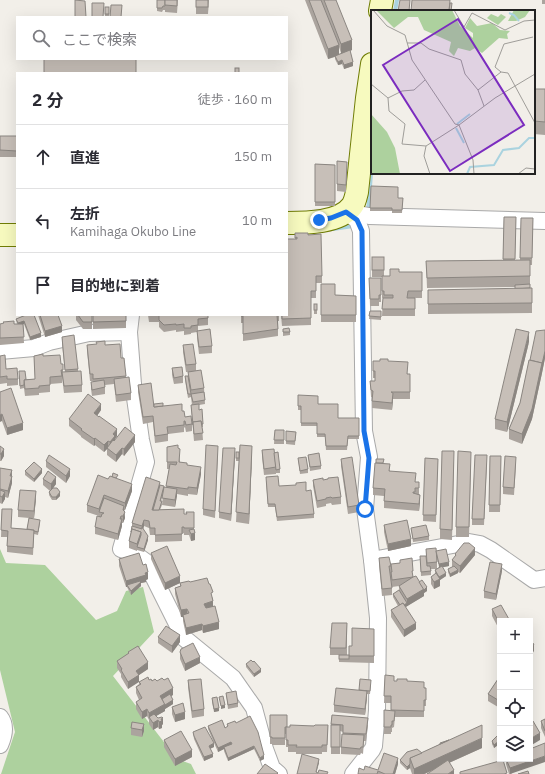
<!DOCTYPE html>
<html lang="ja">
<head>
<meta charset="utf-8">
<style>
  body { margin:0; font-family:"IBM Plex Sans","Noto Sans JP",sans-serif; background:#f2f2f3; color:#2b2b33 }
  .controls { position:absolute; right:12px; bottom:12px; display:grid; overflow:hidden; border-radius:0px; box-shadow:0 4px 16px #0002 }
  .controls button { width:36px; height:36px; display:grid; place-items:center; padding:0; border:0; border-bottom:1px solid #e1e1e2; background:#fff; color:#2b2b33; font:20px sans-serif }
  .stop { position:absolute; width:12px; height:12px; margin:-9px; border:3px solid #1a73e8; border-radius:50%; background:#fff }
  .stop.end { background:#1a73e8; border-color:#fff; box-shadow:0 1px 4px #0008 }
  .list { margin:0; padding:0; list-style:none }
  h2 { display:flex; justify-content:space-between; align-items:center; height:52px; margin:0; padding:0 16px; font-size:17px }
  h2 small { font-size:13px; font-weight:400; color:#7c7c81 }
  .list li { display:grid; grid-template-columns:26px 1fr auto; gap:12px; align-items:center; box-sizing:border-box; height:64px; padding:0 16px; border-top:1px solid #e1e1e2 }
  .list b { display:block; font-size:15px; white-space:nowrap }
  .list p { margin:0; font-size:13px; white-space:nowrap; color:#7c7c81 }
  .list em { font-size:13px; font-style:normal; color:#7c7c81 }
  .icon { flex:none; width:22px; height:22px; fill:none; stroke:currentColor; stroke-width:2; stroke-linecap:round; stroke-linejoin:round }
  .map { position:relative; flex:none; width:545px; height:774px; overflow:hidden }
  .search { position:absolute; background:#fff; box-shadow:0 4px 16px #0002; left:16px; top:16px; width:272px; height:44px; display:flex; align-items:center; gap:10px; box-sizing:border-box; padding:0 14px; border-radius:0px; color:#7c7c81; font-size:15px }
  .panel { position:absolute; background:#fff; box-shadow:0 4px 16px #0002; left:16px; top:72px; width:272px; height:244px; border-radius:0px }
  .map>svg:first-child { display:block }
  .forest { fill:#add19e }
  .lines { fill:none; stroke-linecap:round; stroke-linejoin:round }
  .stream { stroke:#aad3df; stroke-width:4 }
  .minor-casing { stroke:#a9a9a9; stroke-width:18 }
  .secondary-casing { stroke:#707d05; stroke-width:24 }
  .minor { stroke:#fff; stroke-width:16 }
  .secondary { stroke:#f7fabf; stroke-width:22 }
  .wall { fill:#aba49e; fill-rule:evenodd }
  .shaded-wall { fill:#8b8681 }
  .building { fill:#c7bfb8; stroke:#8b8681 }
  .route { stroke:#1a73e8; stroke-width:5 }
  .inset-river { fill:none; stroke:#aad3df; stroke-width:2 }
  .inset-road { fill:none; stroke:#9f9d99; stroke-width:1 }
  .view { fill:#7b2cbf; fill-opacity:0.15; stroke:#7b2cbf; stroke-width:2 }
  .inset-edge { fill:none; stroke:#222; stroke-width:2 }
</style>
</head>
<body>
<div class="map">
<svg width="545" height="774" viewBox="0 0 545 774">
  <rect width="100%" height="100%" fill="#f2efe9"/>
  <!-- forest -->
  <path class="forest" d="M0,549L6,563L45,565L96,620L117,611L126,591L143,587L154,632L113,676L177,759L191,764L196,774H1L15,732L0,670Z"/>
  <g class="lines">
    <!-- stream -->
    <g class="stream">
      <path d="M395,11L397,0"/>
      <path d="M368,213L372,160"/>
      <path d="M333,229L353,226"/>
    </g>
    <!-- minor casing -->
    <g class="minor-casing">
      <g id="minor">
        <path d="M346,212L357,220L361,231L364,431L369,457L365,509L372,560L378,618L377,710L374,746L372,750L353,774"/>
        <path d="M347,212L369,216L545,221"/>
        <path d="M131,315L129,332L133,384L141,440L146,462L121,549L135,554L146,562L184,638L233,678L254,708L265,749L272,768L279,774"/>
        <path d="M0,351L34,348L49,342L89,333L129,332"/>
        <path d="M372,560L469,542L480,544L491,550L534,580L545,578"/>
        <path d="M0,717C7,726 4,736 0,745"/>
      </g>
    </g>
    <!-- secondary casing -->
    <g class="secondary-casing">
      <g id="secondary">
        <path d="M380,11L382,0"/>
        <path d="M287,223C306,223 340,223 352,206C355,202 356,196 357,192L367,98L372,64"/>
        <path d="M0,235H17"/>
      </g>
    </g>
    <!-- minor -->
    <use href="#minor" class="minor"/>
    <!-- secondary -->
    <use href="#secondary" class="secondary"/>
  </g>
  <!-- wall -->
  <g class="wall">
    <path d="M157,0H178L177,13L165,12V9V10H163L162,12L157,11Z"/>
    <path d="M196,0H209L208,14H196Z"/>
    <path d="M305,0H336L352,50L350,51L353,66L344,69L342,64L338,65L335,59V57L328,59ZM339,47L341,53L339,54Z"/>
    <rect x="542" y="0" width="3" height="4"/>
    <rect x="105" y="7" width="4" height="10"/>
    <path d="M534,89H545V135L534,134Z"/>
    <rect x="0" y="136" width="17" height="21"/>
    <path d="M337,161L347,162L346,192L337,191Z"/>
    <path d="M315,164L335,165V206H315Z"/>
    <path d="M371,186L398,198H403L402,213H392V211H370Z"/>
    <path d="M504,217H516L515,260H520L521,218H533L532,265H530V288H532V313L428,314V290L515,289V287L427,288L426,261L503,260Z"/>
    <path d="M295,233L308,235L322,276V283H316V298H311V325L282,326L281,315H287L295,239Z"/>
    <path d="M372,257H384V276H390L399,272H422V298H415V316H382L383,298H384H382V277H372Z"/>
    <path d="M369,278H381V302H379V306H370Z"/>
    <path d="M321,284L335,295L356,296V322H321Z"/>
    <rect x="314" y="304" width="3" height="10"/>
    <path d="M370,311H381V320L369,319Z"/>
    <path d="M26,315L41,337L30,340L24,324H23L24,343L0,345V324H17L16,319Z"/>
    <path d="M38,315H58L62,332L45,337Z"/>
    <path d="M76,315H92V329H83L76,320Z"/>
    <path d="M93,315H126V328L93,329Z"/>
    <path d="M148,315H208V325L198,326V331L212,346V353L199,354L197,338V332L191,333V334L184,335V331L176,332V330L164,332L159,327V322H149Z"/>
    <path d="M241,315H279V321H278V336L243,341V323H241Z"/>
    <path d="M283,329L290,332V335L283,336Z"/>
    <path d="M545,330V358L542,373L532,419L522,444L509,439V429L520,403L530,360Z"/>
    <path d="M62,337L78,369V371L82,385V392L64,393L62,377V383L50,384V392L39,393V395L25,396L24,388L20,389L19,375L26,379H35L34,356H43L61,364H63V372H65L62,344Z"/>
    <path d="M529,342L507,432L495,429V419Z"/>
    <path d="M87,345H105L121,358H124L126,378L131,393V400L116,402L114,384L105,385V394L92,396L91,389V382H93V381H90L87,351Z"/>
    <path d="M183,345L196,364V370L204,388L205,404L199,405V410L203,424V427H202L203,440L194,441L191,408L192,405L191,397L188,398L185,380V376H188V372H186L183,352Z"/>
    <path d="M0,356L6,369L18,379V385L7,386V383L0,384Z"/>
    <path d="M373,361H388L408,374H410V399H393L392,410L372,408V397H371L370,381H375V378H373Z"/>
    <path d="M172,368L183,376V383L174,384L172,375Z"/>
    <path d="M138,385L154,405L163,406L182,411L185,417L192,424V431L186,432L185,427L184,428V432L168,434V441L155,443L153,422L143,424L138,392Z"/>
    <path d="M0,392L23,430L7,435L2,421Z"/>
    <path d="M298,395L318,404L338,418L359,436V439H348L347,450H326L325,437H317V426H301V410H298Z"/>
    <path d="M101,410L97,416L117,436L115,439V440L135,442L124,456L122,454L116,462L107,455V449L104,452L95,445L94,446L81,437V436L69,426V419Z"/>
    <path d="M275,430H284V444H274Z"/>
    <path d="M286,431L296,432L295,445L286,444Z"/>
    <path d="M0,446L4,456L1,461H0Z"/>
    <path d="M178,448L180,462L187,465L201,474L197,495L188,494V496L177,494L175,507L162,505L163,495L161,501L162,505L160,510L184,514H186V512H194V529L195,540L191,541L189,535H184V533L182,534V541L155,542V535H150L149,528L144,526L143,529L148,540L144,552L137,550V551L129,548V541L132,526V523L160,485L166,488L169,469H167V462Z"/>
    <path d="M262,450L274,453L280,469V473H276V474L264,475L262,457Z"/>
    <path d="M239,452L252,456L249,524L236,522L239,461H236V458Z"/>
    <path d="M218,453L215,518L203,515V509Z"/>
    <path d="M235,455L231,521L219,518V512Z"/>
    <path d="M308,455L321,466V469L310,471Z"/>
    <path d="M490,456H501L500,512H489Z"/>
    <path d="M298,458L308,469V473L300,474Z"/>
    <path d="M425,458L438,459L436,522L423,521Z"/>
    <path d="M341,459L359,505V512L348,514L341,466Z"/>
    <path d="M46,461L70,476L66,483L46,467Z"/>
    <path d="M454,461L452,540L440,539V529Z"/>
    <path d="M471,462L469,537H456V527Z"/>
    <path d="M487,462L484,525H472V519Z"/>
    <path d="M384,463L390,471L416,482L419,489V494L420,501L419,511L384,508V496L373,495V488Z"/>
    <path d="M516,464L514,495L503,494V487Z"/>
    <path d="M0,468L12,470V483L8,498L5,497V499L2,504L0,503Z"/>
    <path d="M25,471L42,473L34,482L25,475Z"/>
    <path d="M43,479L56,484L53,488L60,496L56,500H52L49,495V492L50,491L43,485Z"/>
    <path d="M108,479H118L132,491L125,510H124L125,518L123,523H122V526L118,540L95,534V527L99,517V515V516L87,512V505Z"/>
    <path d="M313,480H323L341,497V504L332,505L331,503L326,504V506L317,508L313,486Z"/>
    <path d="M266,481L279,486L306,491L314,514V518L277,521L275,507H268Z"/>
    <path d="M36,498L34,518H32L40,523L38,535L34,534L33,555L7,552V537H1L2,509L11,528L27,529L29,518L18,517V510Z"/>
    <path d="M384,525L411,546L388,551L384,532Z"/>
    <path d="M411,528L429,536V540L413,542Z"/>
    <path d="M426,549L436,551L449,566L442,567L446,576L440,580V586L434,589L431,584V577L435,574V570L437,569H431V575L421,576L420,556H426ZM436,554L439,567L437,569V562Z"/>
    <path d="M151,553L180,583L165,590L151,559Z"/>
    <path d="M455,554L475,555L460,573L458,572V573L450,577L448,572V569L452,567V560L455,556Z"/>
    <path d="M379,558L391,566V572V564L413,577L419,582L427,591L424,593V596L405,607L416,629L404,637L391,617V610L398,606L393,597V594L399,590V586L392,587V595L382,596L379,565Z"/>
    <path d="M119,559L148,579L146,580V582L141,583V586L131,595L127,587H126L119,566Z"/>
    <path d="M502,571L496,600L484,598V591Z"/>
    <path d="M190,582L213,598V607L219,629L203,633L202,630L186,635L183,621V617H181L175,594V588L180,586V583Z"/>
    <path d="M492,609L500,621V631L492,616Z"/>
    <path d="M347,623V655H349L352,646L374,629V663L339,662V655H330V648Z"/>
    <path d="M158,637L180,642L172,653L158,643Z"/>
    <path d="M128,652L148,669L139,675L128,689L121,677V674L117,668V661L128,654Z"/>
    <path d="M180,652L200,663L185,671L180,659Z"/>
    <path d="M246,664L261,672L254,677L246,667Z"/>
    <path d="M385,675L394,681H407L426,688V706H424V717H395L394,727L392,728V732H391V734H384V710L391,711V703H384Z"/>
    <path d="M500,676V704L498,707L488,701V694Z"/>
    <path d="M149,680L157,681L173,695L171,696L173,704L165,709V711L156,716L163,724L162,725V728L159,729L158,727L153,730L149,724V720L147,716L142,719L136,709V702L139,700L136,693V687L139,684V682Z"/>
    <path d="M188,680L204,709V716L192,718L188,687Z"/>
    <path d="M371,684L370,694H367L365,715L334,712V705L359,691V690Z"/>
    <path d="M226,693L238,703V707L228,709Z"/>
    <path d="M212,698L219,711L214,712L212,702Z"/>
    <path d="M172,707L185,719L175,722L172,714Z"/>
    <path d="M270,715L287,727L328,725L327,752H322V754H296V752H288V747H286V734H285V745H272V744H270Z"/>
    <path d="M332,715L368,725L366,741H364L363,754L361,753L360,755L341,754V747L343,732L340,731V754H331V725Z"/>
    <path d="M545,719V737L541,728V721Z"/>
    <path d="M132,722L144,731L142,737L131,735V728Z"/>
    <path d="M236,723L264,759L260,761L254,749L228,761L224,751V749L218,752L208,729V726L225,728L227,727V724Z"/>
    <path d="M193,732L214,747L210,749L213,757L204,761L194,739Z"/>
    <path d="M500,739V752L498,748V745L494,748L492,744V741Z"/>
    <path d="M164,740L192,757L175,766L164,747Z"/>
    <path d="M440,743L482,748L449,763L454,774L433,770L425,774H412L410,768L407,770L400,763V760L422,753L440,744Z"/>
    <path d="M504,759H530L511,774H509L506,764V759L505,760Z"/>
    <path d="M398,764L395,774H358L364,770H378Z"/>
  </g>
  <!-- shaded-wall -->
  <g class="shaded-wall">
    <path d="M352,40V50L341,54V44Z"/>
    <path d="M339,45V55L328,59V49Z"/>
    <path d="M342,60V64L338,65V62Z"/>
    <path d="M353,62V66L344,69V65Z"/>
    <path d="M24,321V324L18,326V323Z"/>
    <path d="M62,326V332L45,337V331Z"/>
    <path d="M529,332V342L507,432V422Z"/>
    <path d="M41,333V337L30,340V337Z"/>
    <path d="M545,351V358L542,373L532,419L522,444V434Z"/>
    <path d="M393,393V400L392,410V403Z"/>
    <path d="M101,404V410L94,420V413Z"/>
    <path d="M2,414V421L0,422V415Z"/>
    <path d="M23,423V430L7,435V428Z"/>
    <path d="M117,429V436L115,439V442L110,449V442L113,434Z"/>
    <path d="M135,435V442L124,456V449Z"/>
    <path d="M95,438V445L94,446V439Z"/>
    <path d="M108,441V448L104,452V445Z"/>
    <path d="M252,446V456L249,524V514Z"/>
    <path d="M122,448V454L116,462V455Z"/>
    <path d="M235,448V455L231,521V514Z"/>
    <path d="M4,449V456L1,461V454Z"/>
    <path d="M201,467V474L197,495V488Z"/>
    <path d="M42,469V473L34,482V479Z"/>
    <path d="M70,469V476L66,483V476Z"/>
    <path d="M12,470V483L8,498V491Z"/>
    <path d="M56,477V484L51,491V484Z"/>
    <path d="M160,482V488L154,511L152,510Z"/>
    <path d="M132,484V491L125,510V503Z"/>
    <path d="M177,489V496L175,507V500Z"/>
    <path d="M36,491V498L34,518V511Z"/>
    <path d="M5,492V499L2,504V497Z"/>
    <path d="M60,492V496L56,500V497Z"/>
    <path d="M104,495V502L99,512V516V509Z"/>
    <path d="M420,495V501L419,511V504Z"/>
    <path d="M124,506L125,518L123,523V510Z"/>
    <path d="M121,516L122,526L118,540V534L120,519Z"/>
    <path d="M144,520V526L142,533V526Z"/>
    <path d="M141,532V538L137,547V551V544Z"/>
    <path d="M195,533V540L191,541V534Z"/>
    <path d="M148,536V540L144,552V549Z"/>
    <path d="M411,539V546L388,551V544Z"/>
    <path d="M475,548V555L460,573V566Z"/>
    <path d="M449,562V566L439,568V564Z"/>
    <path d="M502,564V571L496,600V594Z"/>
    <path d="M458,570V573L450,577V574Z"/>
    <path d="M148,572V579L146,580V582L141,583V586L131,595V591L127,585V587H126V581Z"/>
    <path d="M446,573V576L440,580V586L434,589V582L439,579V577Z"/>
    <path d="M180,576V583L165,590V583Z"/>
    <path d="M427,587V591L424,593V596L401,610V606L407,603V599Z"/>
    <path d="M213,601V608L204,611V604Z"/>
    <path d="M187,609V616L183,615V617H181V610Z"/>
    <path d="M219,622V629L203,633V626Z"/>
    <path d="M416,623V629L404,637V630Z"/>
    <path d="M202,624V630L186,635V628Z"/>
    <path d="M180,635V642L172,653V646Z"/>
    <path d="M534,644V651L530,657V650Z"/>
    <path d="M200,657V663L185,671V664Z"/>
    <path d="M148,662V669L139,675V682L128,689V682L136,671Z"/>
    <path d="M261,669V672L254,677V674Z"/>
    <path d="M173,688V695L162,701L160,696Z"/>
    <path d="M367,691V698L365,715V709Z"/>
    <path d="M500,697V704L498,707V700Z"/>
    <path d="M173,700V704L165,709V711L151,719L149,717V720V713Z"/>
    <path d="M225,705V708L221,709V706Z"/>
    <path d="M219,708V711L214,712V709Z"/>
    <path d="M147,709V716L142,719V712Z"/>
    <path d="M185,712V719L175,722V715Z"/>
    <path d="M163,718V724L162,725V728L159,729V722L161,719Z"/>
    <path d="M158,720V727L153,730V723Z"/>
    <path d="M144,724V731L142,737V730Z"/>
    <path d="M540,733V740L530,746V739Z"/>
    <path d="M482,738V748L424,774H414V769Z"/>
    <path d="M231,742V746L224,747V749L218,752V748Z"/>
    <path d="M498,742V745L494,748V745Z"/>
    <path d="M214,743V747L209,749V746Z"/>
    <path d="M254,746V749L228,761V758Z"/>
    <path d="M192,750V757L175,766V759Z"/>
    <path d="M213,754V757L204,761V757Z"/>
    <path d="M264,755V759L260,761V758Z"/>
    <path d="M545,756V762L510,774V768Z"/>
    <path d="M398,758V764L395,774H393Z"/>
    <path d="M319,759V763L316,774V772Z"/>
    <path d="M410,764V768L407,770V767Z"/>
    <path d="M454,770V774H448Z"/>
  </g>
  <!-- building -->
  <g class="building">
    <path d="M75,0L85,1L86,17H75Z"/>
    <path d="M157,0H165V6H163L162,8H157Z"/>
    <path d="M165,0H177V6L165,5Z"/>
    <rect x="196" y="0" width="12" height="7"/>
    <path d="M309,0H321L339,45L328,49Z"/>
    <path d="M324,0H336L352,40L341,44Z"/>
    <path d="M400,0H410L409,11H398Z"/>
    <path d="M412,0H450L449,11H411Z"/>
    <path d="M92,3H104L103,17H92Z"/>
    <path d="M450,3H452L451,11H449Z"/>
    <path d="M111,5H122L121,17H110Z"/>
    <rect x="105" y="7" width="4" height="7"/>
    <path d="M350,50L353,62L344,65L342,60L338,62L335,56Z"/>
    <rect x="44" y="59" width="92" height="14"/>
    <rect x="235" y="68" width="4" height="5"/>
    <path d="M534,89H545V122L534,121Z"/>
    <path d="M0,136H17V151L0,150Z"/>
    <path d="M337,161L347,162L346,185L337,184Z"/>
    <path d="M315,164L335,165V202H315Z"/>
    <path d="M371,186L398,187V198H403L402,210H392V208H370Z"/>
    <path d="M504,217H516L515,259H503Z"/>
    <path d="M521,218H533L532,258H520Z"/>
    <path d="M295,233H308V235L321,234L322,276H316V291H311V318L282,319V315H287V239H297V237L295,238Z"/>
    <rect x="372" y="257" width="12" height="13"/>
    <path d="M530,260V276L427,278L426,261Z"/>
    <path d="M390,269H399V272H422V291H408L407,298H415V309H382L383,298H393V295H384V291H382V276H390Z"/>
    <path d="M369,278H381V295H379V299H370Z"/>
    <path d="M321,284H335V295L356,296V315H321Z"/>
    <path d="M530,284V288L515,289V285Z"/>
    <path d="M532,288V303L428,304V290Z"/>
    <rect x="314" y="304" width="3" height="6"/>
    <path d="M370,311H381V317L369,316Z"/>
    <path d="M26,315H34L41,333L30,337L24,321L18,323L16,319Z"/>
    <path d="M40,315H58L62,326L45,331Z"/>
    <path d="M78,315H92V322H83Z"/>
    <path d="M93,315H126V321L93,322Z"/>
    <path d="M159,315H208V318L198,319V325L191,326V328H184V324L176,325V324L164,325L159,320Z"/>
    <path d="M241,315H277L278,329L243,334V316H241Z"/>
    <path d="M14,321V324H23L24,337L0,338V324L4,323L3,322Z"/>
    <path d="M289,328L290,332H283V329Z"/>
    <path d="M210,329L212,346L199,347L197,331Z"/>
    <path d="M516,329L529,332L507,422L495,419Z"/>
    <path d="M545,330V351L542,364V363L530,360L536,331Z"/>
    <path d="M74,335L78,369L65,370L62,337Z"/>
    <path d="M105,341V345L120,344L121,358H124L126,376L93,379V374H90L87,345L97,344L96,342Z"/>
    <path d="M193,344L196,364L186,365L183,345Z"/>
    <path d="M43,354V356L60,355L61,364H63V370H61L62,376L50,377V385L39,386V388L25,389L24,380L35,379L34,356Z"/>
    <path d="M5,355L6,369L17,368L18,379H7V376L0,377V356Z"/>
    <path d="M380,359H388V361L408,362L407,374H410V392H391L393,393L392,403L372,401L373,391L371,390L370,381H375V371H373V361H380Z"/>
    <path d="M529,360L542,363L532,409L522,434L509,429L520,403Z"/>
    <path d="M182,367L183,376L174,378L172,368Z"/>
    <path d="M201,370L204,388L191,390L188,372Z"/>
    <path d="M19,371H25L26,379L24,380V385L20,386Z"/>
    <path d="M81,371L82,385L64,386L62,372Z"/>
    <path d="M185,376H188L191,394H188Z"/>
    <path d="M129,377L131,393L116,395L114,379Z"/>
    <path d="M104,380L105,387L92,390L91,382Z"/>
    <path d="M151,383L154,407L182,404V411H184L185,417L191,416L192,424L186,425L185,421H184V425L167,427L168,434L155,436L153,416L143,417L138,385Z"/>
    <path d="M11,388L23,423L7,428L2,414L0,415V392Z"/>
    <path d="M204,392L205,400L193,402L191,394Z"/>
    <path d="M88,394L101,404L94,413L99,417V416L117,429L113,434L115,436L110,442L108,441L104,445L95,438L94,439L81,430L82,429L69,419Z"/>
    <path d="M298,395L318,396V404H338V418H359V436H348L347,446H326L325,434H317V423H301V406H298Z"/>
    <path d="M163,403V406L154,407V404Z"/>
    <path d="M199,404V410L202,409L203,424H202L201,421L193,422V425L191,405Z"/>
    <path d="M201,421L203,433L194,434L193,422Z"/>
    <path d="M125,427L135,435L124,449L122,448L116,455L107,448L113,440L114,441Z"/>
    <path d="M275,430H284V440H274Z"/>
    <path d="M286,431L296,432L295,441H286Z"/>
    <path d="M178,445V448L180,449L179,462L187,463V465L201,467L197,488L188,487V489L166,486L170,464L176,465L177,462H167V447Z"/>
    <path d="M206,445L218,446L215,511L203,509Z"/>
    <path d="M240,445L252,446L249,514L236,512Z"/>
    <path d="M0,446L4,449L1,454H0Z"/>
    <path d="M223,448H235L231,514L219,512Z"/>
    <path d="M274,449L276,467L264,469L262,450Z"/>
    <path d="M442,451H454L452,530L440,529Z"/>
    <path d="M458,451L471,452L469,527H456Z"/>
    <rect x="236" y="452" width="3" height="6"/>
    <path d="M278,452L280,469L276,470L274,453Z"/>
    <path d="M319,453L321,466L310,467L308,455Z"/>
    <path d="M49,455L70,469L66,476L46,461Z"/>
    <path d="M475,455H487L484,519H472Z"/>
    <path d="M490,456H501L500,505H489Z"/>
    <path d="M505,456L516,457L514,488L503,487Z"/>
    <path d="M306,457L308,469L300,471L298,458Z"/>
    <path d="M352,457L359,505L348,507L341,459Z"/>
    <path d="M425,458L438,459L436,515H423Z"/>
    <path d="M376,459H384L383,463H376Z"/>
    <path d="M34,462L42,469L34,479L25,471Z"/>
    <path d="M375,463L390,464L389,471L416,473L415,482H419V488H415V492H413V493L420,495L419,504L384,501L385,489L373,488Z"/>
    <path d="M0,468L12,470L10,476H12L8,491L0,489Z"/>
    <path d="M48,471L56,477L51,484L43,479Z"/>
    <path d="M113,473L118,475L116,478L112,477Z"/>
    <path d="M98,475L108,479L110,476L132,484L125,503L104,495L99,509L87,505Z"/>
    <path d="M278,476L279,486L296,485V483L306,482V491L311,490L314,514L277,517L275,504H268L266,477Z"/>
    <path d="M146,477L160,482L152,510L184,509V514H187L186,512H194V528H184V527H182V534L155,535V528H150L149,521L144,520L142,526L132,523Z"/>
    <path d="M338,477L341,497L332,498L331,497L326,498V499L317,501L313,480L323,478V480L328,479V478Z"/>
    <path d="M160,485L164,486L160,501H162L159,510H153Z"/>
    <path d="M164,487L177,489L175,500L162,498Z"/>
    <path d="M53,488H57L60,492L56,497H52L49,492Z"/>
    <path d="M0,490L5,492L2,497L0,496Z"/>
    <path d="M20,490L36,491L34,511L18,510Z"/>
    <path d="M104,498L124,506L123,510L125,512L123,516H121L120,519H122L118,534L95,527L97,516L101,517L102,514L104,513L99,512Z"/>
    <path d="M2,509H12L11,528L34,530L33,548L7,546L8,531L1,530Z"/>
    <path d="M29,518L40,520L38,532L34,531V530L27,529Z"/>
    <path d="M407,520L411,539L388,544L384,525Z"/>
    <path d="M426,525L429,536L413,539L411,528Z"/>
    <path d="M132,526L142,529V527L148,536L144,549L137,547L141,535V532L132,529L131,532Z"/>
    <path d="M132,529L141,532L137,544L129,541Z"/>
    <path d="M194,529L195,533L191,534L189,530Z"/>
    <path d="M464,543H469L475,548L460,566L452,560L456,555L455,554Z"/>
    <path d="M167,546L180,576L165,583L151,553Z"/>
    <path d="M436,548L437,562L427,563L426,549Z"/>
    <path d="M446,549L449,562L439,564L436,551Z"/>
    <path d="M139,553L143,565L146,564L148,572L145,573L146,575L126,581L119,559Z"/>
    <path d="M420,556H426L427,566H430L431,571L421,572Z"/>
    <path d="M389,557L391,566H389L392,588L382,589L379,558Z"/>
    <path d="M412,558L413,571H412L413,577L416,576L424,589L407,599L399,586L413,577L392,580L391,572H392L391,564L400,563V560Z"/>
    <path d="M490,562L502,564L496,594L484,591Z"/>
    <path d="M442,566L446,573L439,577L435,570Z"/>
    <path d="M454,566L458,570L450,574L448,569Z"/>
    <path d="M436,573L440,579L434,582L431,577Z"/>
    <path d="M207,578L209,584H210L213,592L211,593L213,601L204,604L206,608L215,606L219,622L203,626L202,624L186,628L183,615L189,613L187,609L181,610L175,588L181,586L180,583L189,581L190,582Z"/>
    <path d="M422,580L427,587L424,590L419,582Z"/>
    <path d="M140,581L141,582L131,591L127,585Z"/>
    <path d="M399,590L407,603L404,605L403,603L400,605L393,594Z"/>
    <path d="M403,603L416,623L404,630L391,610Z"/>
    <path d="M501,605L510,621H500V624L492,609Z"/>
    <path d="M332,623H347L346,648H330Z"/>
    <path d="M166,626L180,635L172,646L158,637Z"/>
    <path d="M352,628L374,629V656H349V646H352Z"/>
    <path d="M530,642L534,644L530,650Z"/>
    <path d="M193,643L200,657L185,664L180,652L181,649Z"/>
    <path d="M138,646L148,662L136,671L139,675L128,682L121,670L122,669L117,661L129,653L128,652Z"/>
    <rect x="339" y="655" width="10" height="4"/>
    <path d="M251,660L253,662L254,661L261,669L254,674L246,664Z"/>
    <path d="M385,675L394,676V681H397V679H407V681L424,682V688H426V700H424V711L391,710V696H384Z"/>
    <path d="M500,676V697L498,700L488,694Z"/>
    <path d="M148,677L149,680L151,679L152,681L155,679L157,681L162,678L164,680L168,678L173,688L160,696L165,704L149,713L147,709L142,712L136,702L142,698L136,687L141,684L139,682Z"/>
    <path d="M201,679L204,709L192,711L188,680Z"/>
    <path d="M360,679L371,680L370,691L359,690Z"/>
    <path d="M336,688L367,691L365,709L334,705Z"/>
    <path d="M236,691L238,703L228,705L226,693Z"/>
    <path d="M170,694L173,700L165,705L162,699Z"/>
    <path d="M223,696L225,705L221,706L219,697Z"/>
    <path d="M217,697L219,708L214,709L212,698Z"/>
    <path d="M183,703L185,712L175,715L172,707Z"/>
    <path d="M384,710L395,711L394,721H392V725H391V727H384Z"/>
    <path d="M154,714L158,718L162,717L163,718L161,719L162,721L159,722L158,720L153,723L149,717Z"/>
    <path d="M270,715H287V727H285V738H272V737H270Z"/>
    <path d="M332,715L368,718L366,734L343,733V725L331,724Z"/>
    <path d="M250,716L258,732L264,755L260,758L254,746L228,758L224,747L232,744L231,742L218,748L208,726L222,720L225,728L228,726L227,724L235,721L236,723Z"/>
    <path d="M545,719V731L541,721Z"/>
    <path d="M533,721L540,733L530,739V723Z"/>
    <path d="M132,722L144,724L142,730L131,728Z"/>
    <path d="M290,725L314,726L315,725H328L327,745H322V747H296L297,745H288V740H286V727H290Z"/>
    <rect x="331" y="725" width="9" height="22"/>
    <path d="M482,725V738L414,769L410,758Z"/>
    <path d="M205,727L214,743L209,746L213,754L204,757L194,736L193,732Z"/>
    <path d="M181,731L192,750L175,759L164,740Z"/>
    <path d="M342,734L364,735L363,747H361L360,749L341,747Z"/>
    <path d="M497,736L500,740L494,745L492,741Z"/>
    <path d="M449,740L440,744V743Z"/>
    <path d="M500,740V745L498,741Z"/>
    <path d="M545,743V756L510,768L506,759H530V749Z"/>
    <path d="M417,749L422,753L410,758V764L407,767L400,760L407,752Z"/>
    <path d="M384,753L398,758L393,774H385L378,771L377,774H358L359,768L364,770L365,766L378,770Z"/>
    <path d="M302,754L319,759L316,772L318,773L319,770L328,772L327,774H297Z"/>
    <path d="M448,760L454,770L448,774H427Z"/>
    <path d="M503,760L507,773L504,774H460V772Z"/>
    <path d="M265,764L278,773L277,774H257Z"/>
    <path d="M528,771L529,774H518Z"/>
  </g>
  <g class="lines">
    <!-- route -->
    <path class="route" d="M319,220L331,218L346,212L357,220L362,231L364,431L369,458L365,509"/>
  </g>
  <!-- overview -->
  <g transform="translate(371 10)">
    <rect width="164" height="164" fill="#f2efe9"/>
    <path d="M5,0H81L89,16L102,28V23L94,18L99,8L106,16L121,13L129,20L139,21L136,24L137,29L128,28L111,43L104,38L99,41L87,38L83,46L78,41L80,32L53,20L47,7H37L23,18ZM143,0H159L154,7L145,11H137ZM120,4L127,7L130,4L135,7L127,15L116,8ZM0,104L16,122L24,138L29,164H0Z" fill="#add19e"/>
    <path class="inset-river" d="M138,3L143,5L148,11M86,114L99,104M85,118L93,133M96,164L99,157L123,155L132,140L148,138L158,128H164"/>
    <path class="inset-road" d="M2,0L16,16L34,25L41,50L84,114L88,115M83,0L93,17L101,3L134,20L153,11L164,10M164,9V38M162,27L133,34L124,57L130,62L137,63L164,113M36,33H50L58,39L90,50L94,64L107,80L113,96M0,74L17,88L31,81L43,80L54,70M107,80L130,62M17,88L18,101L34,114L31,134L55,136M59,164L53,146L55,136L88,115M103,164L102,150L88,115L124,88L164,64M147,164L155,158L164,159"/>
    <path class="view" d="M87,9L153,115L79,161L12,55Z"/>
    <rect width="164" height="164" class="inset-edge"/>
  </g>
</svg>
<div class="controls">
<button>+</button>
<button>−</button>
<button><svg class="icon" aria-label="locate" viewBox="0 0 24 24"><circle cx="12" cy="12" r="6"/><path d="M12 2v4M12 18v4M2 12h4M18 12h4"/></svg></button>
<button><svg class="icon" aria-label="layers" viewBox="0 0 24 24"><path d="M12 4l9 5-9 5-9-5zM3 14l9 5 9-5"/></svg></button>
</div>
<div class="stop" style="left:365px;top:509px"></div>
<div class="stop end" style="left:319px;top:220px"></div>
<div class="search"><svg class="icon" aria-label="search" viewBox="0 0 24 24"><circle cx="10" cy="10" r="6"/><path d="M15 15l6 6"/></svg>ここで検索</div>
<section class="panel">
<h2>2 分<small>徒歩 · 160 m</small></h2>
<ul class="list">
<li><svg class="icon" aria-label="ahead" viewBox="0 0 24 24"><path d="M12 20V5M6 11l6-6 6 6"/></svg><div><b>直進</b></div><em>150 m</em></li>
<li><svg class="icon" aria-label="left" viewBox="0 0 24 24"><path d="M17 20v-9H6M10 6l-5 5 5 5"/></svg><div><b>左折</b><p>Kamihaga Okubo Line</p></div><em>10 m</em></li>
<li><svg class="icon" aria-label="arrive" viewBox="0 0 24 24"><path d="M6 21V4h12l-3 4 3 4H6"/></svg><div><b>目的地に到着</b></div></li>
</ul>
</section>
</div>
</body>
</html>
